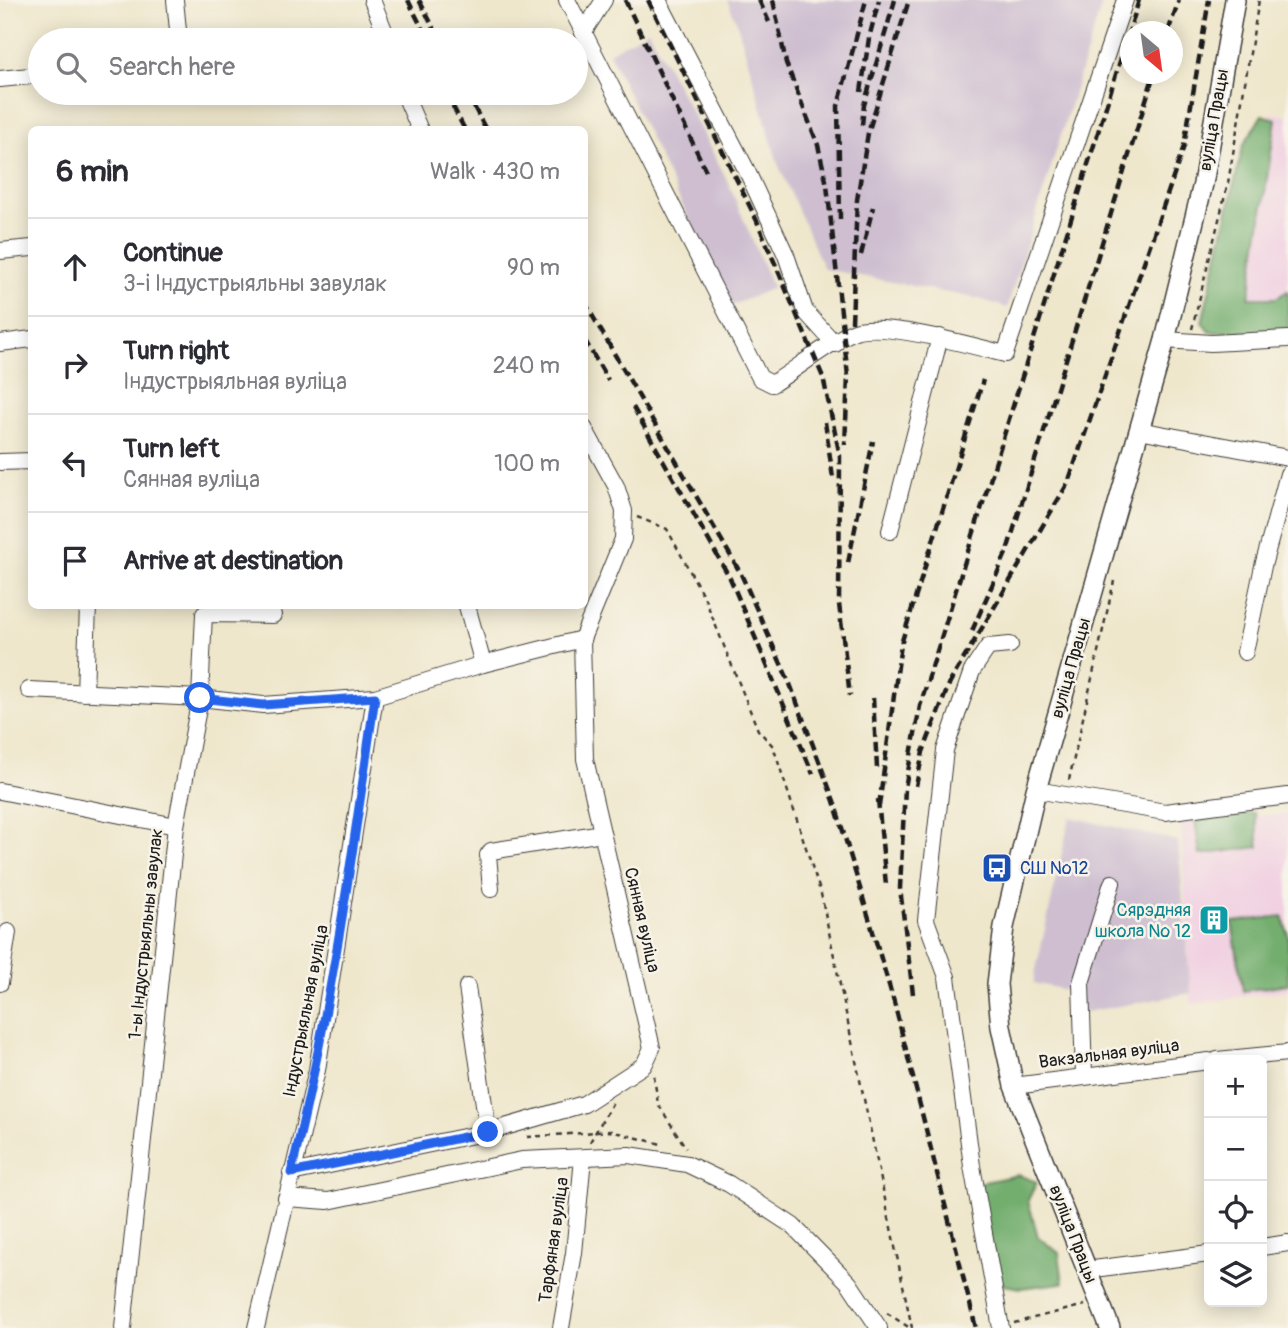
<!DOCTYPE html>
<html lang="en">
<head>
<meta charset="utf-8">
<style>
  body { margin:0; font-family:Pangolin,sans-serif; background:#f7f7f7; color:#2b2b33 }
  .controls { position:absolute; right:21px; bottom:21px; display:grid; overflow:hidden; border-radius:10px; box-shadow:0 4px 18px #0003 }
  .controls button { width:63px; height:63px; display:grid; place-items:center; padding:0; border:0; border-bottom:2px solid #e1e1e2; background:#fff; color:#2b2b33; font:35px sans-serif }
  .compass { position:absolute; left:1120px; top:21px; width:63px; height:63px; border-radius:50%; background:#fff; box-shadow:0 4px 18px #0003; rotate:151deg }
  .stop { position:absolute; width:21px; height:21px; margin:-16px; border:5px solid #2563eb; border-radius:50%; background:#fff }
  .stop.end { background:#2563eb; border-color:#fff; box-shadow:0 2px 7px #0008 }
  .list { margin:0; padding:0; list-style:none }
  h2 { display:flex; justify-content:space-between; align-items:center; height:91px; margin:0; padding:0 28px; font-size:30px }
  h2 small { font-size:23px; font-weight:400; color:#7c7c81 }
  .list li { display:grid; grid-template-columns:46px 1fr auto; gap:21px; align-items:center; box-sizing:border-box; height:98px; padding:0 28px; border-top:2px solid #e1e1e2 }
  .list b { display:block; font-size:26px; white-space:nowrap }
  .list p { margin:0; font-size:23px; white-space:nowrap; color:#7c7c81 }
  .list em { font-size:23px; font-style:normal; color:#7c7c81 }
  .icon { flex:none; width:38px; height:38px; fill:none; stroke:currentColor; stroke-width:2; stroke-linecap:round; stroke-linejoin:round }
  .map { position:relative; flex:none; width:1288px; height:1328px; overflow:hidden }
  .search { position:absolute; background:#fff; box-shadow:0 4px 18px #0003; left:28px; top:28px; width:560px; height:77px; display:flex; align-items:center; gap:18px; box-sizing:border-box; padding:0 24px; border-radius:38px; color:#7c7c81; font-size:26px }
  .panel { position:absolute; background:#fff; box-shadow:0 4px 18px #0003; left:28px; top:126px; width:560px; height:483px; border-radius:10px }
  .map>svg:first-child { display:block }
  .built { fill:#f1d0e2 }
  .industrial { fill:#cebed0 }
  .forest { fill:#73ae6e; stroke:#486545; stroke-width:2 }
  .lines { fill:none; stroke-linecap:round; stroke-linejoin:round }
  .minor-casing { stroke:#3c3a36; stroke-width:18 }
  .major-casing { stroke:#3c3a36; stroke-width:22 }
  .path { stroke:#3c3a36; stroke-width:2.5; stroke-dasharray:5 5; stroke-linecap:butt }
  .minor { stroke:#fff; stroke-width:16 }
  .major { stroke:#fff; stroke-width:19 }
  .rail { stroke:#1c1c1c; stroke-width:4.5; stroke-dasharray:10 5; stroke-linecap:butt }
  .route { stroke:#2563eb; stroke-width:9 }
  .labels { text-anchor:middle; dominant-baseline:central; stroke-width:5; stroke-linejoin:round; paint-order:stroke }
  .street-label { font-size:18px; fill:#1c1c1c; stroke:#f7f3e8 }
  .transit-label { font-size:18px; fill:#164399; stroke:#f7f3e8; text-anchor:start }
  .culture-label { font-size:18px; fill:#0d838f; stroke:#f7f3e8; text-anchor:end }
</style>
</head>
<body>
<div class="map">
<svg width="1288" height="1328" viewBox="0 0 1288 1328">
  <rect width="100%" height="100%" fill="#f7f3e8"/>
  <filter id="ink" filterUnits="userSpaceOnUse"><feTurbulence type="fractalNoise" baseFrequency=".0143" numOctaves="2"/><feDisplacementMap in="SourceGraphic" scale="14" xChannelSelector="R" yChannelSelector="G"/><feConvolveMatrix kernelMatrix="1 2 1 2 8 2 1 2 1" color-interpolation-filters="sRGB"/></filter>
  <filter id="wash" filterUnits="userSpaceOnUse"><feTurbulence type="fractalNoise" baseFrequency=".00686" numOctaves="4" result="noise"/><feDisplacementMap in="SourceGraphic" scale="28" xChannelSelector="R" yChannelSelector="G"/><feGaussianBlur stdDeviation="1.57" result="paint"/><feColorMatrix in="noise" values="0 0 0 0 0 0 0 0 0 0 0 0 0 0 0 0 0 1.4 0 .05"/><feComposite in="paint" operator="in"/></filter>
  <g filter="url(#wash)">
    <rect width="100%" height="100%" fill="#efe7cc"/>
    <!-- built -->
    <g class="built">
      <path d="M1271,113L1288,116V324L1220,296Z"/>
      <path d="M1288,814V990L1191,1004L1181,822Z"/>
    </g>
    <!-- industrial -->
    <g class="industrial">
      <path d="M727,0H1103L1007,308L980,299L824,269L778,164L737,23Z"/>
      <path d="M648,30L725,176L773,288L731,306L609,53Z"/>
      <path d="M1070,817L1178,841L1191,993L1074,1014L1070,991L1033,983Z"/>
    </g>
    <!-- forest -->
    <g class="forest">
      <path d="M1262,115L1276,119L1249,298H1276L1288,291V333L1210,332L1202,322L1243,146Z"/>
      <path d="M1255,813L1259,847L1200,855L1195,820Z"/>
      <path d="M1283,916L1288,936V984L1243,991L1232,922Z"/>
      <path d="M1018,1175L1037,1182L1028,1200L1038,1237L1059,1253L1063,1283L1021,1288L997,1284L974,1184Z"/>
    </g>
  </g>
  <g filter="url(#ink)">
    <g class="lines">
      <!-- minor casing -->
      <g class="minor-casing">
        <g id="minor">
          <path d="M175,0L179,40"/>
          <path d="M372,0L388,40"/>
          <path d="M567,0L760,378L772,384C794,371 833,339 855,331C883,321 974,346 1005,354L1125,0"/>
          <path d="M658,0L746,169L786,255L805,311L835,344"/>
          <path d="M583,33L604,0"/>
          <path d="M0,79L40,75"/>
          <path d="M404,93L420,130"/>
          <path d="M0,251L32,248"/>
          <path d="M1165,340L1211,343L1288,339"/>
          <path d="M0,343L32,339"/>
          <path d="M1139,430L1288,458"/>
          <path d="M0,462L32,461"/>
          <path d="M890,531L940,337"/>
          <path d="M467,606L483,664"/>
          <path d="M1245,652L1263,566L1288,474"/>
          <path d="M29,690L200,698L263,705L375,697L483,664L582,639"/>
          <path d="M85,693L88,606"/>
          <path d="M1036,790L1165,812L1288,796"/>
          <path d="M0,791L176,826"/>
          <path d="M491,889L488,855L491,851L602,833"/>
          <path d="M0,983L8,932"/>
          <path d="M467,987L488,1132"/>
          <path d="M1217,1060L1288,1053"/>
          <path d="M1084,1075L1081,983L1112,883"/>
          <path d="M1014,1086L1209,1061"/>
          <path d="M291,1173L488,1132L584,1104L644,1065L652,1048L585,759L582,639L623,539L624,511L616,486L584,428"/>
          <path d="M286,1198L328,1201L522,1160L629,1155L687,1164L729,1184L793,1226L849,1283L879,1328"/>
          <path d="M1262,1247L1288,1243"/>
          <path d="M1086,1270L1209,1254"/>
          <path d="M123,1328L176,826L200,698L204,614L273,615"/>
          <path d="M256,1328L317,1070L375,697"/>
          <path d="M561,1328L574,1253L583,1158"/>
          <path d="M1001,1328L972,1166L947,977L926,920L945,750L972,671L988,647L1010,645"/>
        </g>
      </g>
      <!-- major casing -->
      <g class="major-casing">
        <path id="major" d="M1110,1328L1014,1086L1001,1027L997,984L1004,927L1036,790L1165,340L1203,184L1235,0"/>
      </g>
      <!-- path -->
      <g class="path">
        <path d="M1192,329L1228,183L1259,0"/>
        <path d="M637,517L667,529L705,599L758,730L773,746L821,894L912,1328"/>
        <path d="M1069,780L1114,581"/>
        <path d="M654,1076L658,1104L686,1148"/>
        <path d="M527,1137L611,1131L665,1145"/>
        <path d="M590,1142L613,1102"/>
        <path d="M887,1313L910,1328"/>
        <path d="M1014,1323L1085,1305"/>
      </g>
      <!-- minor -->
      <use href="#minor" class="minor"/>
      <!-- major -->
      <use href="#major" class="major"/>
      <!-- rail -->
      <g class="rail">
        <path d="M408,0L428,40"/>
        <path d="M419,0L440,40"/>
        <path d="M625,0L706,171"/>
        <path d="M648,0L757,221L823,377L840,456L839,604L850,696"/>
        <path d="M759,0L769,22"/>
        <path d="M773,0L786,63L818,145L827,185L848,376L845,445"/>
        <path d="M1168,32L1179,0"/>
        <path d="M861,92L869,38L879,0"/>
        <path d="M446,93L465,130"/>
        <path d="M467,93L486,130"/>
        <path d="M862,125L864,105L895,0"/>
        <path d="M840,219L838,106L866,0"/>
        <path d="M861,255L873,207"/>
        <path d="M584,301L741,574L790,684L834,801L894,1002L976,1328"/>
        <path d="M852,322L857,200L868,133L909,0"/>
        <path d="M584,339L608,380"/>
        <path d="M633,407L730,578L813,774"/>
        <path d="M825,422L833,478"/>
        <path d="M848,563L873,441"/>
        <path d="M972,631L1007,551L1154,74"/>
        <path d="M873,698L877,768"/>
        <path d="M916,786L923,752L950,682L1068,483L1184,146L1209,0"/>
        <path d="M878,799L886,885"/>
        <path d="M879,806L901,644L983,380"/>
        <path d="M913,994L900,888L905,788L920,706L1139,0"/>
      </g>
    </g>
  </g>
  <g class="lines" filter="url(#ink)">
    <!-- route -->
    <path class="route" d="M200,698L263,705L375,697C352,857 330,1016 291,1173L488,1132"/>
  </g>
  <!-- icons -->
  <defs>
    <g id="bus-square" transform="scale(1.575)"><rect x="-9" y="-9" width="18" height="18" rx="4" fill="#1a4fb4" stroke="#f7f3e8"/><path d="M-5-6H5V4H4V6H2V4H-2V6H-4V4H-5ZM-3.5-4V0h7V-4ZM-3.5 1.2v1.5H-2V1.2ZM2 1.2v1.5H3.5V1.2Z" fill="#fff"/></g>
    <g id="building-square" transform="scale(1.575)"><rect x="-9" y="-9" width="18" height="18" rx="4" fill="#0f9aa8" stroke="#f7f3e8"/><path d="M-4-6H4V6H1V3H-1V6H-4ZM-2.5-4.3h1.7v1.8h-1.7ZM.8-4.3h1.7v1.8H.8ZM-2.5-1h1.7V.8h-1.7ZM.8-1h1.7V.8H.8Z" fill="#fff"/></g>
  </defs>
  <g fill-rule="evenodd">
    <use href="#bus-square" x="997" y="868"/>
    <use href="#building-square" x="1214" y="920"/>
  </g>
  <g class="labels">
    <!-- street labels -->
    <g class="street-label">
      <text transform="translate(1214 120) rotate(-80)">вуліца Працы</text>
      <text transform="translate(1071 668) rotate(-74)">вуліца Працы</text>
      <text transform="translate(642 920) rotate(77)">Сянная вуліца</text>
      <text transform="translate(146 934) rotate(-84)">1-ы Індустрыяльны завулак</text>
      <text transform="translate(306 1011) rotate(-79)">Індустрыяльная вуліца</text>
      <text transform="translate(1109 1054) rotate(-7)">Вакзальная вуліца</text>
      <text transform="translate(1073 1234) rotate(69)">вуліца Працы</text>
      <text transform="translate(554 1240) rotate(-82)">Тарфяная вуліца</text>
    </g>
    <!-- transit labels -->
    <g class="transit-label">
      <text x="1020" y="868">СШ №12</text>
    </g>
    <!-- culture labels -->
    <g class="culture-label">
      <text x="1191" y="910">Сярэдняя<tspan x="1191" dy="21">школа № 12</tspan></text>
    </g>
  </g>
</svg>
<div class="controls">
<button>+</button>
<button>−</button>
<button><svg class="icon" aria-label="locate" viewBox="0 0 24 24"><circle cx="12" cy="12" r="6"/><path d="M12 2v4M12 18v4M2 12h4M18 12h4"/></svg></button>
<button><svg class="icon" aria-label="layers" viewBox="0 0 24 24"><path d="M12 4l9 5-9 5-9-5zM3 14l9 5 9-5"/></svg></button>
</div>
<svg class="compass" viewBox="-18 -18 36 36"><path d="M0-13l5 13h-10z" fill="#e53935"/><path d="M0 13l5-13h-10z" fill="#7c7c81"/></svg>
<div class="stop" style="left:200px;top:698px"></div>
<div class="stop end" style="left:488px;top:1132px"></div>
<div class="search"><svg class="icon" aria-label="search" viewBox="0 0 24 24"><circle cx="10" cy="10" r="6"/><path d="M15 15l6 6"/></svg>Search here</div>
<section class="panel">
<h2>6 min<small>Walk · 430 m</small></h2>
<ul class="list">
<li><svg class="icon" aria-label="ahead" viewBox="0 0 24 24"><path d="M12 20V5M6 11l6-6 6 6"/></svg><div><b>Continue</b><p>3-і Індустрыяльны завулак</p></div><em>90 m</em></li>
<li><svg class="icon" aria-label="right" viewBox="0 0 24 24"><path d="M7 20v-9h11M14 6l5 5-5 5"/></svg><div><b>Turn right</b><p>Індустрыяльная вуліца</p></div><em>240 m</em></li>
<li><svg class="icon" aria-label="left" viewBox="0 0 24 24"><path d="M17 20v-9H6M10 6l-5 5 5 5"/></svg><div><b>Turn left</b><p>Сянная вуліца</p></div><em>100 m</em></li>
<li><svg class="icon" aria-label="arrive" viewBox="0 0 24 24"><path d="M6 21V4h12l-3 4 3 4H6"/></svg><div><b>Arrive at destination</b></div></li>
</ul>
</section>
</div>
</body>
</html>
